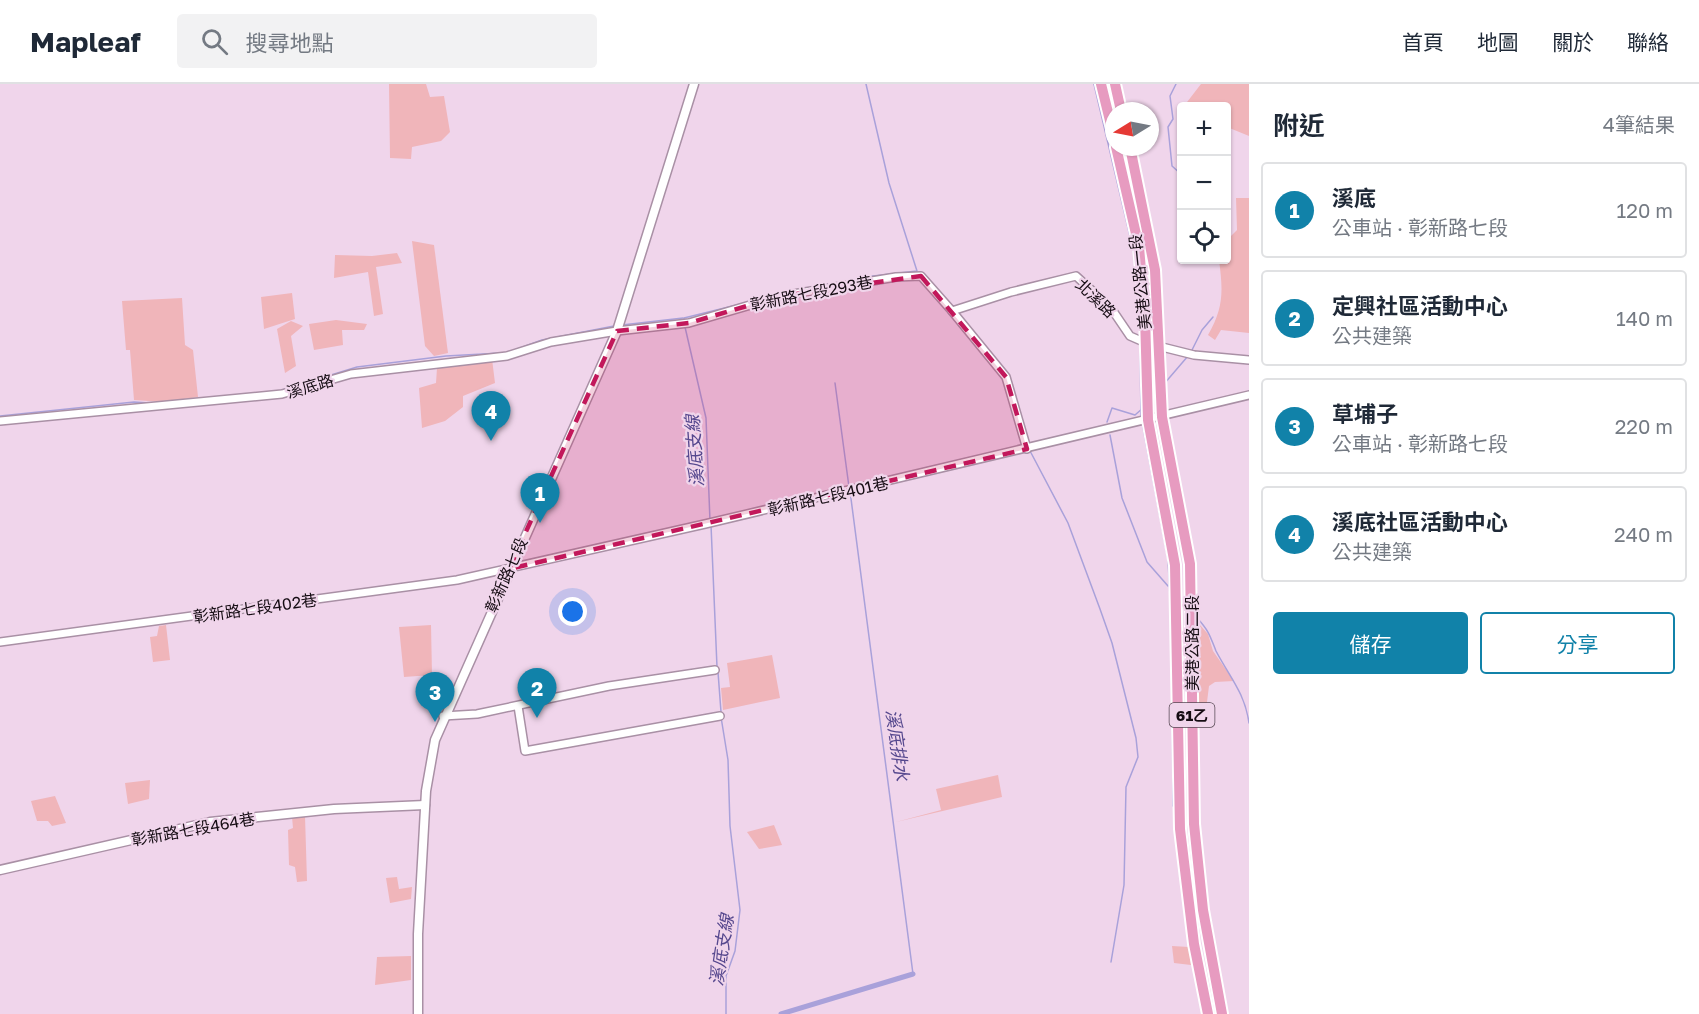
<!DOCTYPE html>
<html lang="zh-TW">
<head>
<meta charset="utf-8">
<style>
  body { margin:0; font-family:"Golos Text","Noto Sans TC",sans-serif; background:#f2f2f3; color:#1f2937 }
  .controls { position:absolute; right:18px; top:18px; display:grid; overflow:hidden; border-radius:6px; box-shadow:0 2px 4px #0004 }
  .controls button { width:54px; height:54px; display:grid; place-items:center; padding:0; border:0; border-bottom:2px solid #e0e1e3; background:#fff; color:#1f2937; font:30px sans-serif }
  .compass { position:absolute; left:1105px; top:18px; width:54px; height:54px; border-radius:50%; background:#fff; box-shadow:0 2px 4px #0004; rotate:260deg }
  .you { position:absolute; left:573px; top:528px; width:21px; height:21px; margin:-15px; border:4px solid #fff; border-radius:50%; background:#1a73e8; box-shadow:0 0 0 9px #1a73e833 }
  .badge { display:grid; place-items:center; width:39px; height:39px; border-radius:50%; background:#1182a9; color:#fff; font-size:20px; font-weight:700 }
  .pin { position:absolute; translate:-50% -50px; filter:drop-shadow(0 2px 3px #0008) }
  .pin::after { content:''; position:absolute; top:32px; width:21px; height:18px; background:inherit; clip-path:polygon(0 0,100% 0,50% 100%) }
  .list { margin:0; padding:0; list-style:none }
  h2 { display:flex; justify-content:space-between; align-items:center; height:78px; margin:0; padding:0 24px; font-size:26px }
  h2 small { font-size:20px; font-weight:400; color:#747a83 }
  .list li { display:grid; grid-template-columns:39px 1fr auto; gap:18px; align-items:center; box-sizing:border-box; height:96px; margin:0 12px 12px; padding:0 12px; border:2px solid #e0e1e3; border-radius:6px }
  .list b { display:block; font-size:22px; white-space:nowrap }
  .list p { margin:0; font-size:20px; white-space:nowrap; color:#747a83 }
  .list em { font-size:20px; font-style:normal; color:#747a83 }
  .actions { display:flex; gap:12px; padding:18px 24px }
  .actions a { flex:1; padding:14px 0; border:2px solid #1182a9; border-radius:6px; text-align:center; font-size:21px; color:#1182a9 }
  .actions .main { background:#1182a9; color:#fff }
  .icon { flex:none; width:33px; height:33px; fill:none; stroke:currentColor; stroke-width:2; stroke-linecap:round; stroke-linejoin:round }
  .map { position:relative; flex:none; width:1249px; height:930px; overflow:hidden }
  header { display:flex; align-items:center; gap:36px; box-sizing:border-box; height:84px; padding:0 30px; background:#fff; border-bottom:2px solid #e0e1e3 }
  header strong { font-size:28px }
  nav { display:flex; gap:33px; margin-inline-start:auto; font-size:21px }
  .search { width:420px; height:54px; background:#f2f2f3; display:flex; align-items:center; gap:15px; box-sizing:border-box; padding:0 21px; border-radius:6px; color:#747a83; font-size:22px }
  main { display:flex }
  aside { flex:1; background:#fff }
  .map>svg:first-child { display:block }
  .green { fill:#f0b5ba }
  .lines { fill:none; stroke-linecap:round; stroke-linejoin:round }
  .stream { stroke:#a9a1da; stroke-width:1.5 }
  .canal { stroke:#a9a1da; stroke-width:5 }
  .minor-casing { stroke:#a990a5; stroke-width:10 }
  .tertiary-casing { stroke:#a990a5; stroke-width:11 }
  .primary-casing { stroke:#fff; stroke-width:14 }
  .minor { stroke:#fff; stroke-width:7 }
  .tertiary { stroke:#fff; stroke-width:8 }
  .primary { stroke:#e79bc0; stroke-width:10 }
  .marked { fill:#c2185b; fill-opacity:0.2; stroke:#c2185b; stroke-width:4.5; stroke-dasharray:12 8; stroke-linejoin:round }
  .labels { text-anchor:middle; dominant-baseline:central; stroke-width:4.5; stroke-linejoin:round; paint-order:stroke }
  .shield { fill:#f0d5eb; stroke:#574854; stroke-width:1.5 }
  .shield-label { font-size:15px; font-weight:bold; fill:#150c13 }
  .street-label { font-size:16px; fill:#150c13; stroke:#f0d5eb }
  .water-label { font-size:18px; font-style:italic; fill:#56488e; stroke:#f0d5eb }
</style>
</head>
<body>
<header>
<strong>Mapleaf</strong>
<div class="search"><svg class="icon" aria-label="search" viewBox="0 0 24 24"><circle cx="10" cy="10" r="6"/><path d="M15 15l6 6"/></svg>搜尋地點</div>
<nav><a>首頁</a><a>地圖</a><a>關於</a><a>聯絡</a></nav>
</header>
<main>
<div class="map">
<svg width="1249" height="930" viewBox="0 0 1249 930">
  <rect width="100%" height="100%" fill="#f0d5eb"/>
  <!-- green -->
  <g class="green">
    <path d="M389,0H426L430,13L444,12L450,48L441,57L412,63L411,75L390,74Z"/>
    <path d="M1201,0H1249V52L1227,43L1226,22H1184Z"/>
    <path d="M1236,114H1249V249L1221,246L1215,256L1208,251C1224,223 1223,207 1219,176H1226L1227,156L1237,146Z"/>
    <path d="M412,157L434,161L448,269L434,272L425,262Z"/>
    <path d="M397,169L402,179L376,183L383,230L374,232L368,188L334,194L335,171L372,172Z"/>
    <path d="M292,209L295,235L264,245L261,213Z"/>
    <path d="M182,214L185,261L193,266L198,313L164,318L134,316L130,266H126L122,217Z"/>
    <path d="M336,236L367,240L364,246H342L343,261L314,266L309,240Z"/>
    <path d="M291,237L303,242L291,252L296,282L285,289L277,245Z"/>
    <path d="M483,275H492L495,299L463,312V323L445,337L422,344L419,304L436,299L437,284Z"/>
    <path d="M166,541L170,576L153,578L150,553L157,552L159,542Z"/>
    <path d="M431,541L432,591L404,593L399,543Z"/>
    <path d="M1200,541L1208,550L1213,567L1234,597L1215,598L1209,602L1206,626L1196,628L1195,543Z"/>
    <path d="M772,571L780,614L723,626L721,604L730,603L727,579Z"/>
    <path d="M998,691L1002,713L896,738L941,726L936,705Z"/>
    <path d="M150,696L149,715L128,720L125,699Z"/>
    <path d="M55,712L66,739L52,742L48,737H37L31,717Z"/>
    <path d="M305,732L307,797L297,798L295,783L289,781L288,746L293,744L292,733Z"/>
    <path d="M774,741L782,761L759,765L747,748Z"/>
    <path d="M397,793L399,805L412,803L411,815L390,819L386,794Z"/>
    <path d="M1172,862L1189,863L1191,881L1174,879Z"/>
    <path d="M411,872V896L375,901L377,873Z"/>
  </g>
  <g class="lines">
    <!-- stream -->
    <g class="stream">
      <path d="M1094,0L1134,169L1140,252"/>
      <path d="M1176,0L1170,12L1173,35L1168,43L1172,82L1182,91"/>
      <path d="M1151,140L1157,171"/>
      <path d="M1161,200L1163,249"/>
      <path d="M814,203L873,192L917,187L889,99L866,0"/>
      <path d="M684,238V234L753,217"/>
      <path d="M622,241L683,234"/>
      <path d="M685,243L706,334L710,437"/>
      <path d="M1140,260L1141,333"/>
      <path d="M1191,268L1202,246L1213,233"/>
      <path d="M506,269L542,256L614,242"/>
      <path d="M835,299L849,403"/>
      <path d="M1164,300L1188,272"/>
      <path d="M279,307L357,283L446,272L501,269"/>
      <path d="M0,332L134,318L149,319"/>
      <path d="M1107,338L1112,324L1135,331L1143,324"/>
      <path d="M1142,338L1168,475L1170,513"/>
      <path d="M1110,351L1122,414L1147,478L1168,502"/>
      <path d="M1029,365L1068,439L1100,525L1112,559L1136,654L1138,673L1126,703L1124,801L1111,878"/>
      <path d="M850,407L913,890"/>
      <path d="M711,441L717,583"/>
      <path d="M1198,535C1209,547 1210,552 1216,567C1229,592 1245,609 1249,639"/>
      <path d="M718,588L721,628"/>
      <path d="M1172,596L1173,722"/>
      <path d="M721,633L728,676L730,742L740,826L735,867L726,892V930"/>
    </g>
    <!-- canal -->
    <path class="canal" d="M781,930L913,890"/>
    <!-- minor casing -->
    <g class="minor-casing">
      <g id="minor">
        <path d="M952,227L1006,293L1027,365"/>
        <path d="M0,337L282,310L351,290L507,272L551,258L617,247L689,239L781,212L896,193L921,192L952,227L1011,208L1076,192L1111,224L1130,252L1146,259L1194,271L1249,276"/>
        <path d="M0,558L457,496L705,440L1249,311"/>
        <path d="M518,622L525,667L720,632"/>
        <path d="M443,632L477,630L609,602L715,586"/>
      </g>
    </g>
    <!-- tertiary casing -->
    <g class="tertiary-casing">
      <g id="tertiary">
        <path d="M0,786L210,738L334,725L425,721"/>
        <path d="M418,930V850L426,707L435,656L617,247L694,0"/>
      </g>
    </g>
    <!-- primary casing -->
    <g class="primary-casing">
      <g id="primary">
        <path d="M1101,0L1114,53"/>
        <path d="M1115,0L1121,27"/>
        <path d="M1116,63L1139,163L1145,232L1148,336L1175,481L1180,745L1194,860L1208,930"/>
        <path d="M1130,63L1155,186L1162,333L1190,480L1194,740L1203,826L1222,930"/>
      </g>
    </g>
    <!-- minor -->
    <use href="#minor" class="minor"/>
    <!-- tertiary -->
    <use href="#tertiary" class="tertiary"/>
    <!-- primary -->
    <use href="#primary" class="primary"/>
  </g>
  <!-- marked area -->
  <path class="marked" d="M921,192L1006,293L1027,365L509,485L617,247L689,239L781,212Z"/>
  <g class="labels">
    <!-- shield labels -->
    <rect class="shield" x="1169.5" y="619" width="45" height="24" rx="4.5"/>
    <g class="shield-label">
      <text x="1192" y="631">61乙</text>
    </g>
    <!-- street labels -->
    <g class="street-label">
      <text transform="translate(1140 198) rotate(-96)">美港公路一段</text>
      <text transform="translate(811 209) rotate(-11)">彰新路七段293巷</text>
      <text transform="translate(1096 214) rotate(44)">北溪路</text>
      <text transform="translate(310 302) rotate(-16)">溪底路</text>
      <text transform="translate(828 412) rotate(-13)">彰新路七段401巷</text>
      <text transform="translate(506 491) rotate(-66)">彰新路七段</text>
      <text transform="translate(255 524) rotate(-8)">彰新路七段402巷</text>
      <text transform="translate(1192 559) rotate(-90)">美港公路二段</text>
      <text transform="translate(193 745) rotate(-10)">彰新路七段464巷</text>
    </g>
    <!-- water labels -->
    <g class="water-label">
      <text transform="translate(694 367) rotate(-94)">溪底支線</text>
      <text transform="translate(898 661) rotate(82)">溪底排水</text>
      <text transform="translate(721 866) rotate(-81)">溪底支線</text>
    </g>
  </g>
</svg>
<div class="controls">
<button>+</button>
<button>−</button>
<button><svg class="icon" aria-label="locate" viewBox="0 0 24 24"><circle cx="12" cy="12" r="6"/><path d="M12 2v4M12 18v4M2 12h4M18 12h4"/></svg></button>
</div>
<svg class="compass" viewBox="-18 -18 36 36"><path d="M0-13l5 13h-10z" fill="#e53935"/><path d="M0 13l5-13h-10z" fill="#747a83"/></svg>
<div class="you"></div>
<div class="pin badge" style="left:540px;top:439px">1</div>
<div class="pin badge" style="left:537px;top:634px">2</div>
<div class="pin badge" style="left:435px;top:638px">3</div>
<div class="pin badge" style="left:491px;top:357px">4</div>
</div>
<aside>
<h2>附近<small>4筆結果</small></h2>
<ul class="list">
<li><span class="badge">1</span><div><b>溪底</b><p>公車站 · 彰新路七段</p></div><em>120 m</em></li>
<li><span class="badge">2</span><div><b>定興社區活動中心</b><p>公共建築</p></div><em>140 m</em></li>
<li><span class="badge">3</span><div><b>草埔子</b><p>公車站 · 彰新路七段</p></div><em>220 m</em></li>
<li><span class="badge">4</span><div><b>溪底社區活動中心</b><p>公共建築</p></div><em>240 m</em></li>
</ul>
<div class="actions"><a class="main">儲存</a><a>分享</a></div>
</aside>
</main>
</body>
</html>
